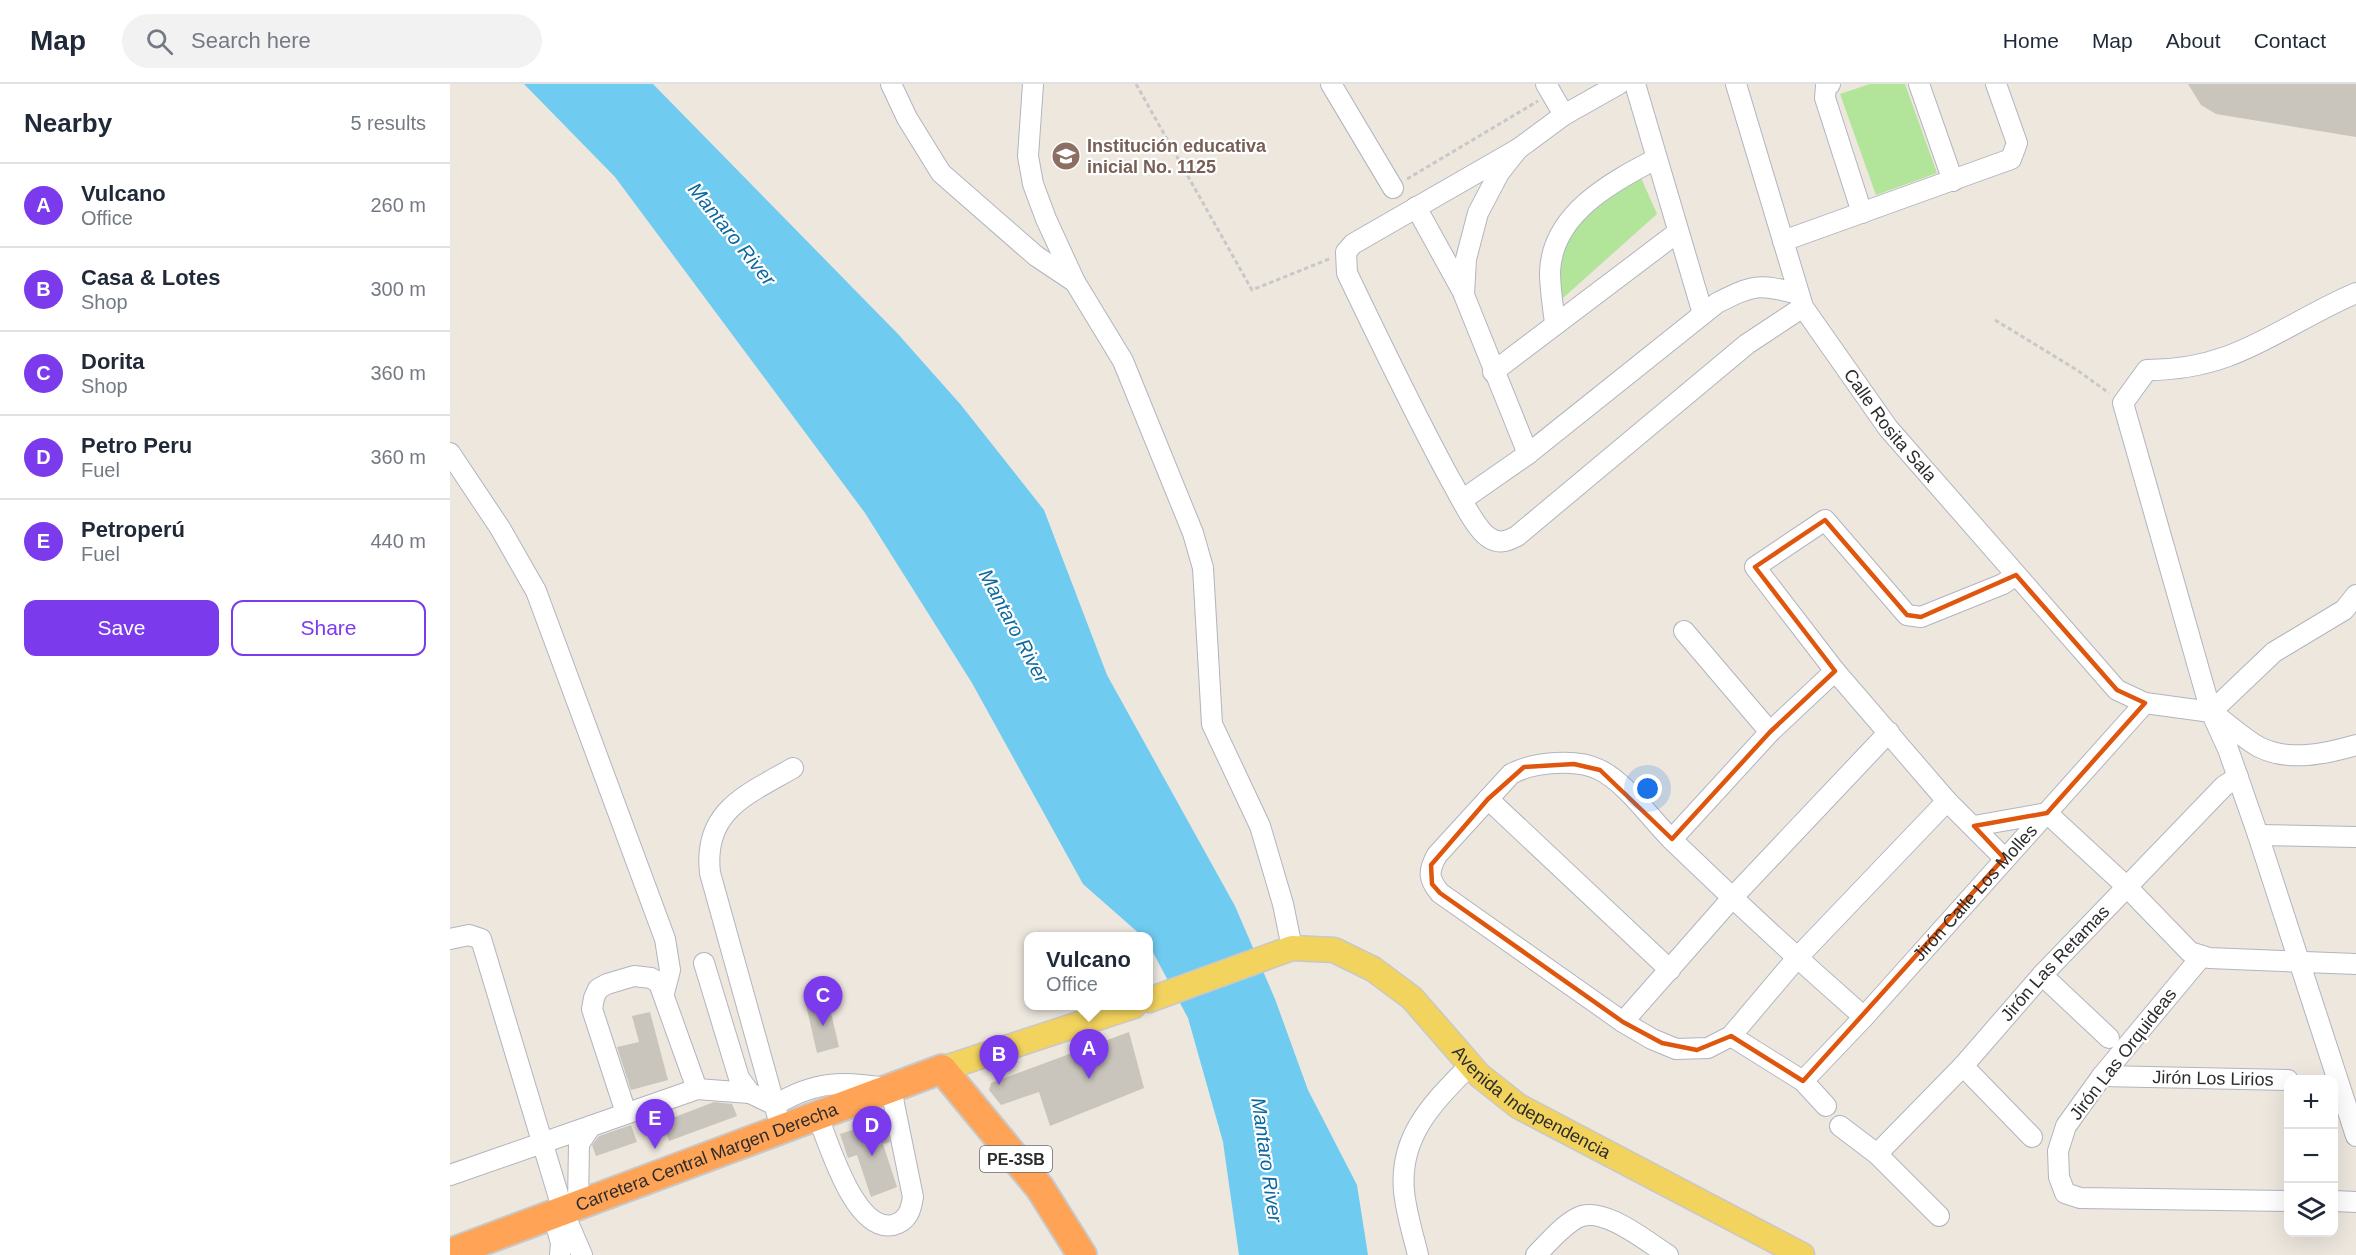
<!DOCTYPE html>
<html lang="en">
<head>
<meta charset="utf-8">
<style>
  body { margin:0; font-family:Helvetica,sans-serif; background:#f2f2f3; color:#1f2937 }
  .controls { position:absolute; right:18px; bottom:18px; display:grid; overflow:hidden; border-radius:12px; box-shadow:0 6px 24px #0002 }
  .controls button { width:54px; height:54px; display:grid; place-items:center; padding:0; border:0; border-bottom:2px solid #e0e1e3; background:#fff; color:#1f2937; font:30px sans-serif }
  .you { position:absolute; left:1198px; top:705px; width:21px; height:21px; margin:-15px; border:4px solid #fff; border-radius:50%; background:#1a73e8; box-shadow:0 0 0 9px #1a73e833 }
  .badge { display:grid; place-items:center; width:39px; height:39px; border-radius:50%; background:#7c3aed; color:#fff; font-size:20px; font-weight:700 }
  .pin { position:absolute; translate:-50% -50px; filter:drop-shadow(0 2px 3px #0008) }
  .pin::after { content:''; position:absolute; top:32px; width:21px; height:18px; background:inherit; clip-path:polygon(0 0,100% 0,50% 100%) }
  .popup { position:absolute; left:574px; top:848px; width:129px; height:78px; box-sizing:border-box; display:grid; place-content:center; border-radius:12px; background:#fff; filter:drop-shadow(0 2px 4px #0005); font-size:20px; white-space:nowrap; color:#747a83 }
  .popup b { font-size:22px; color:#1f2937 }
  .popup::after { content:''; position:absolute; left:50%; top:100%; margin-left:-12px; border:12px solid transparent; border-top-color:#fff }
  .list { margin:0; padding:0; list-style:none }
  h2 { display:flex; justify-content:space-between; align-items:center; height:78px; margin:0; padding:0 24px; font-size:26px }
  h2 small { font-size:20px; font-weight:400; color:#747a83 }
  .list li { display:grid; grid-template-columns:39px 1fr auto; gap:18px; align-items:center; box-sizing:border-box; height:84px; padding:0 24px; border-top:2px solid #e0e1e3 }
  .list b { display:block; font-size:22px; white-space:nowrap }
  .list p { margin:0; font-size:20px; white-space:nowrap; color:#747a83 }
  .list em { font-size:20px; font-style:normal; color:#747a83 }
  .actions { display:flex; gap:12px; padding:18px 24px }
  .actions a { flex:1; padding:14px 0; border:2px solid #7c3aed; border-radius:12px; text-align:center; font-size:21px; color:#7c3aed }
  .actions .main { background:#7c3aed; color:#fff }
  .icon { flex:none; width:33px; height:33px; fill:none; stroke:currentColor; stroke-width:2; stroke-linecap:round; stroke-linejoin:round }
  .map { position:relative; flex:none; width:1906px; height:1171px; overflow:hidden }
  header { display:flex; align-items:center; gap:36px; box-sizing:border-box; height:84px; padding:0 30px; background:#fff; border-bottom:2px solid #e0e1e3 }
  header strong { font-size:28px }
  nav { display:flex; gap:33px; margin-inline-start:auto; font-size:21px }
  .search { width:420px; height:54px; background:#f2f2f3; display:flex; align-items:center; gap:15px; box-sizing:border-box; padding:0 21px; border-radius:33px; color:#747a83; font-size:22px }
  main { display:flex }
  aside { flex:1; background:#fff }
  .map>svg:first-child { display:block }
  .green { fill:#b2e49a }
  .water { fill:#70cbf0 }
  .building { fill:#c9c5bc }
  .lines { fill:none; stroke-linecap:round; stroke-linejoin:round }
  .minor-casing { stroke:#b2b4bf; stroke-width:22 }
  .major-casing { stroke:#c8c8c8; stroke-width:27 }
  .highway-casing { stroke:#c8c8c8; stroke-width:32 }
  .path { stroke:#c8c8c8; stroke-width:3; stroke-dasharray:4.5 3; stroke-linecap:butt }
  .minor { stroke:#fff; stroke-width:20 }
  .major { stroke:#f2d35e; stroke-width:24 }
  .highway { stroke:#ffa457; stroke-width:28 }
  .marked { fill:none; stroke:#df570e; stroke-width:4.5; stroke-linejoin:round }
  .labels { text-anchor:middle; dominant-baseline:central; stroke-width:4.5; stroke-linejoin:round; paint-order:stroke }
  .shield { fill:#fff; stroke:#6b6b6b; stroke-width:1.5 }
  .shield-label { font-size:16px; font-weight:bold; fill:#2c2c2c }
  .education-label { font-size:18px; font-weight:bold; fill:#785e54; stroke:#fff; text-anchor:start }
  .street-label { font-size:18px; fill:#2c2c2c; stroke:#fff }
  .water-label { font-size:20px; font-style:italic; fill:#0c69a0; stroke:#fff }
</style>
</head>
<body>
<header>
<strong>Map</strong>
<div class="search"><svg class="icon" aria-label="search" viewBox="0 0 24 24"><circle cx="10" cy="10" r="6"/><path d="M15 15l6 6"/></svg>Search here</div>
<nav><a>Home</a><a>Map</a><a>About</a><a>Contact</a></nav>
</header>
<main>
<aside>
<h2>Nearby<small>5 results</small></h2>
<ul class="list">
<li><span class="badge">A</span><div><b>Vulcano</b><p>Office</p></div><em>260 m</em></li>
<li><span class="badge">B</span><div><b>Casa &amp; Lotes</b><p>Shop</p></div><em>300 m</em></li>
<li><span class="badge">C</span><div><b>Dorita</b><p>Shop</p></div><em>360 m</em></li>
<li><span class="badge">D</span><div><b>Petro Peru</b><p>Fuel</p></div><em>360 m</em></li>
<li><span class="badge">E</span><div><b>Petroperú</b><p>Fuel</p></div><em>440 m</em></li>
</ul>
<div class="actions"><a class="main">Save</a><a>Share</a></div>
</aside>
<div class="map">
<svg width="1906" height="1171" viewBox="0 0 1906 1171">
  <rect width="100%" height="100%" fill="#ede7de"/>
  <!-- green -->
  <g class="green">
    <path d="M1420,0H1455L1487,89L1426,111L1390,10Z"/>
    <path d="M1188,87L1207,130L1104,222L1114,149Z"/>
  </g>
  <!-- water -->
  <path class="water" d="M74,0H203L448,250L511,321L594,426L657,591L785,822L825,915L858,1006L907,1101L918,1171H789L773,1058L738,934L699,861V852H692L633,800L522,599L415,429L165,93Z"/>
  <!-- building -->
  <g class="building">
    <path d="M1738,0H1906V53L1766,30L1751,21Z"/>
    <path d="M378,916L389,963L367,969L356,921Z"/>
    <path d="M200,928L218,996L181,1006L167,963L189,958L182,932Z"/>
    <path d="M679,948L694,1004L600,1042L589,1008L551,1021L539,1006L541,999Z"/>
    <path d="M264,1018L282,1020L287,1032L219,1057L212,1038Z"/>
    <path d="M435,1035L440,1058L433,1060L447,1103L421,1113L407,1071L398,1074L390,1050Z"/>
    <path d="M181,1041L187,1058L146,1072L142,1061L149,1052Z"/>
  </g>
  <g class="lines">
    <!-- minor casing -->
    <g class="minor-casing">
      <g id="minor">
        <path d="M441,0L457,34L491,89L586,172L625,198"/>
        <path d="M583,0L578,72L583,100L596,135L625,198L673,277L743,449L753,484L762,640L810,742L833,820L842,864"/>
        <path d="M881,0L943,104"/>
        <path d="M1096,0L1114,31"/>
        <path d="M1185,0L1253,230"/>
        <path id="s1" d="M1286,0L1353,223L1438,344L1667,606L1695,619L1761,628L1778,665L1808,751L1906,1052"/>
        <path d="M1380,0L1376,2L1375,14L1412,129"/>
        <path d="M1469,0L1503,97"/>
        <path d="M1068,65L903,160L896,168L897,189C930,258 963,327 1000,395C1009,410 1024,443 1038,453C1048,460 1056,458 1067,452L1297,260L1353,223"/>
        <path d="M966,123L1014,210"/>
        <path d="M1333,157L1561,75L1567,59L1546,0"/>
        <path d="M1105,239C1103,223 1100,205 1100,188C1102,130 1161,98 1206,75"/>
        <path d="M1043,288L1228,148"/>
        <path d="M0,369L50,444L86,507L215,855L220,886L214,909"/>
        <path d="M1078,370L1014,211L1016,175L1028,129L1049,89L1068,65L1114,31L1169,0"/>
        <path d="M1012,416L1078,370L1267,219C1303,201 1308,199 1348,210"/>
        <path d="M1234,547L1320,648"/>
        <path d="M1761,628L1673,319L1697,286C1788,286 1829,242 1906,209"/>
        <path d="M1761,628L1824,568L1894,526L1906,511"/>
        <path d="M1763,629C1778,640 1793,654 1809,663C1839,678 1875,670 1906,661"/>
        <path d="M1038,715L1220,886"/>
        <path d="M1524,742L1597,729L1677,803L1740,868L1759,874L1906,880"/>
        <path d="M1808,751L1906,753"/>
        <path d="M1222,755L1320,648L1385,587"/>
        <path d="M1554,774L1497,717L1385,587L1305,483L1375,436L1457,531L1471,533L1553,500L1566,491"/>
        <path d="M0,855L19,851L31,855L113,1127L132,1171"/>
        <path d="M1752,872L1652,992L1616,1042L1608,1067L1609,1093L1615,1109L1630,1114L1838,1117"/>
        <path d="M254,879L289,994L300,1009L325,1021C367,996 393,997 441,1005L463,1113C461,1126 458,1137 443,1141C405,1149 379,1060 368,1033"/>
        <path d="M1592,891L1659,954"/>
        <path d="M1414,933C1349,876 1285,817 1222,756C1201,735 1176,699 1150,686C1127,674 1083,678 1061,690L987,771C978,787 978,795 990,809L1173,938L1202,955L1226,965L1258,964L1281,952L1347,874L1497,717"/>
        <path d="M1173,938L1283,813L1439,648"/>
        <path d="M1281,952L1353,997L1376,1022"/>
        <path d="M1513,982L1582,1053"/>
        <path id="s2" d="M1652,992L1838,996"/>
        <path id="s3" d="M1353,997L1414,933L1695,619"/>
        <path d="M176,1029L142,925L144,914L148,905L157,900L184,892L201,894L209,899L247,1005"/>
        <path d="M327,1030L260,789C253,727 296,711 343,684"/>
        <path d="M1390,1042L1427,1070L1489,1132"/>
        <path id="s4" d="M1427,1070L1513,982L1592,891L1774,702L1788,693"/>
        <path d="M0,1091L141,1042"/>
        <path d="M1884,1117L1906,1118"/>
        <path d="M128,1121L129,1060L141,1042L247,1005L300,1009"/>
        <path d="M103,1130L111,1159L110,1171"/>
        <path d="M968,1171C963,1150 956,1129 954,1107C949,1051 984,1018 1020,981"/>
        <path d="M1086,1171C1098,1159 1112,1142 1127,1134C1152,1120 1197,1158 1218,1171"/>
      </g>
    </g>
    <!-- major casing -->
    <g class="major-casing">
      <g id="major">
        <path id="s5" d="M699,916L842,864L884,866L923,885L962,914L1029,991L1068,1022L1352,1171"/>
        <path d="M492,985L684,922"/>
      </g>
    </g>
    <!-- highway casing -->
    <g class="highway-casing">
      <g id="highway">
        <path id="s6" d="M0,1169L492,985L590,1104L632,1171"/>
      </g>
    </g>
    <!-- path -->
    <g class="path">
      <path d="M686,0L802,206L879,175"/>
      <path d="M957,95L1088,17"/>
      <path d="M1545,236L1627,286L1659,309"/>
    </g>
    <!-- minor -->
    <use href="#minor" class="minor"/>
    <!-- major -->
    <use href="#major" class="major"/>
    <!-- highway -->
    <use href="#highway" class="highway"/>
  </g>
  <!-- marked area -->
  <path class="marked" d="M1375,436L1457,531L1471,533L1566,491L1667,606L1695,619L1597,729L1524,742L1554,774L1353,997L1281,952L1247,966L1212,959L1173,938L990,809L982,800L981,781L1038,715L1074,683L1124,680L1150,686L1222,755L1320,648L1385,587L1305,483Z"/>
  <!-- icons -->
  <defs>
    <g id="school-disc" transform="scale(1.5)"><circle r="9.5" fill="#8d6e63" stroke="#fff"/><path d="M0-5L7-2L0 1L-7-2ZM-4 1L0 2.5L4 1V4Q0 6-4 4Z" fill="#fff"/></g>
  </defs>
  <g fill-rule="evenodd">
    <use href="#school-disc" x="616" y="72"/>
  </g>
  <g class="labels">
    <!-- shield labels -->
    <rect class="shield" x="530" y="1062" width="72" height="26" rx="4.5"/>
    <g class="shield-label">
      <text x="566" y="1075">PE-3SB</text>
    </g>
    <!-- education labels -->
    <g class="education-label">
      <text x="637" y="62">Institución educativa<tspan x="637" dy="21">inicial No. 1125</tspan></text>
    </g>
    <!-- street labels -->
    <g class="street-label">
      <text stroke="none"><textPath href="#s1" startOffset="380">Calle Rosita Sala</textPath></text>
      <text stroke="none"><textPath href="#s3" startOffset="255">Jirón Calle Los Molles</textPath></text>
      <text stroke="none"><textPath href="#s4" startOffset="261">Jirón Las Retamas</textPath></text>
      <text transform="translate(1673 970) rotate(-52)">Jirón Las Orquideas</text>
      <text stroke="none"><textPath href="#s2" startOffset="111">Jirón Los Lirios</textPath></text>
      <text stroke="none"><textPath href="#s5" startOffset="447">Avenida Independencia</textPath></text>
      <text stroke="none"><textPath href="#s6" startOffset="274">Carretera Central Margen Derecha</textPath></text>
    </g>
    <!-- water labels -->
    <g class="water-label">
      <text transform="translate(282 150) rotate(51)">Mantaro River</text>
      <text transform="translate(564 542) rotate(62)">Mantaro River</text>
      <text transform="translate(817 1076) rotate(82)">Mantaro River</text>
    </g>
  </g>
</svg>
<div class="controls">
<button>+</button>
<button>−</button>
<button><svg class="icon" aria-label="layers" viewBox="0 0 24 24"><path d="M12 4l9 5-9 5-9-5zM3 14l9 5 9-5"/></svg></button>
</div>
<div class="you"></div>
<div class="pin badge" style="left:639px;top:995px">A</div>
<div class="popup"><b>Vulcano</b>Office</div>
<div class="pin badge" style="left:549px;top:1001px">B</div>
<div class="pin badge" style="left:373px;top:942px">C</div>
<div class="pin badge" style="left:422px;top:1072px">D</div>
<div class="pin badge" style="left:205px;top:1065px">E</div>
</div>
</main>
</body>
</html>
